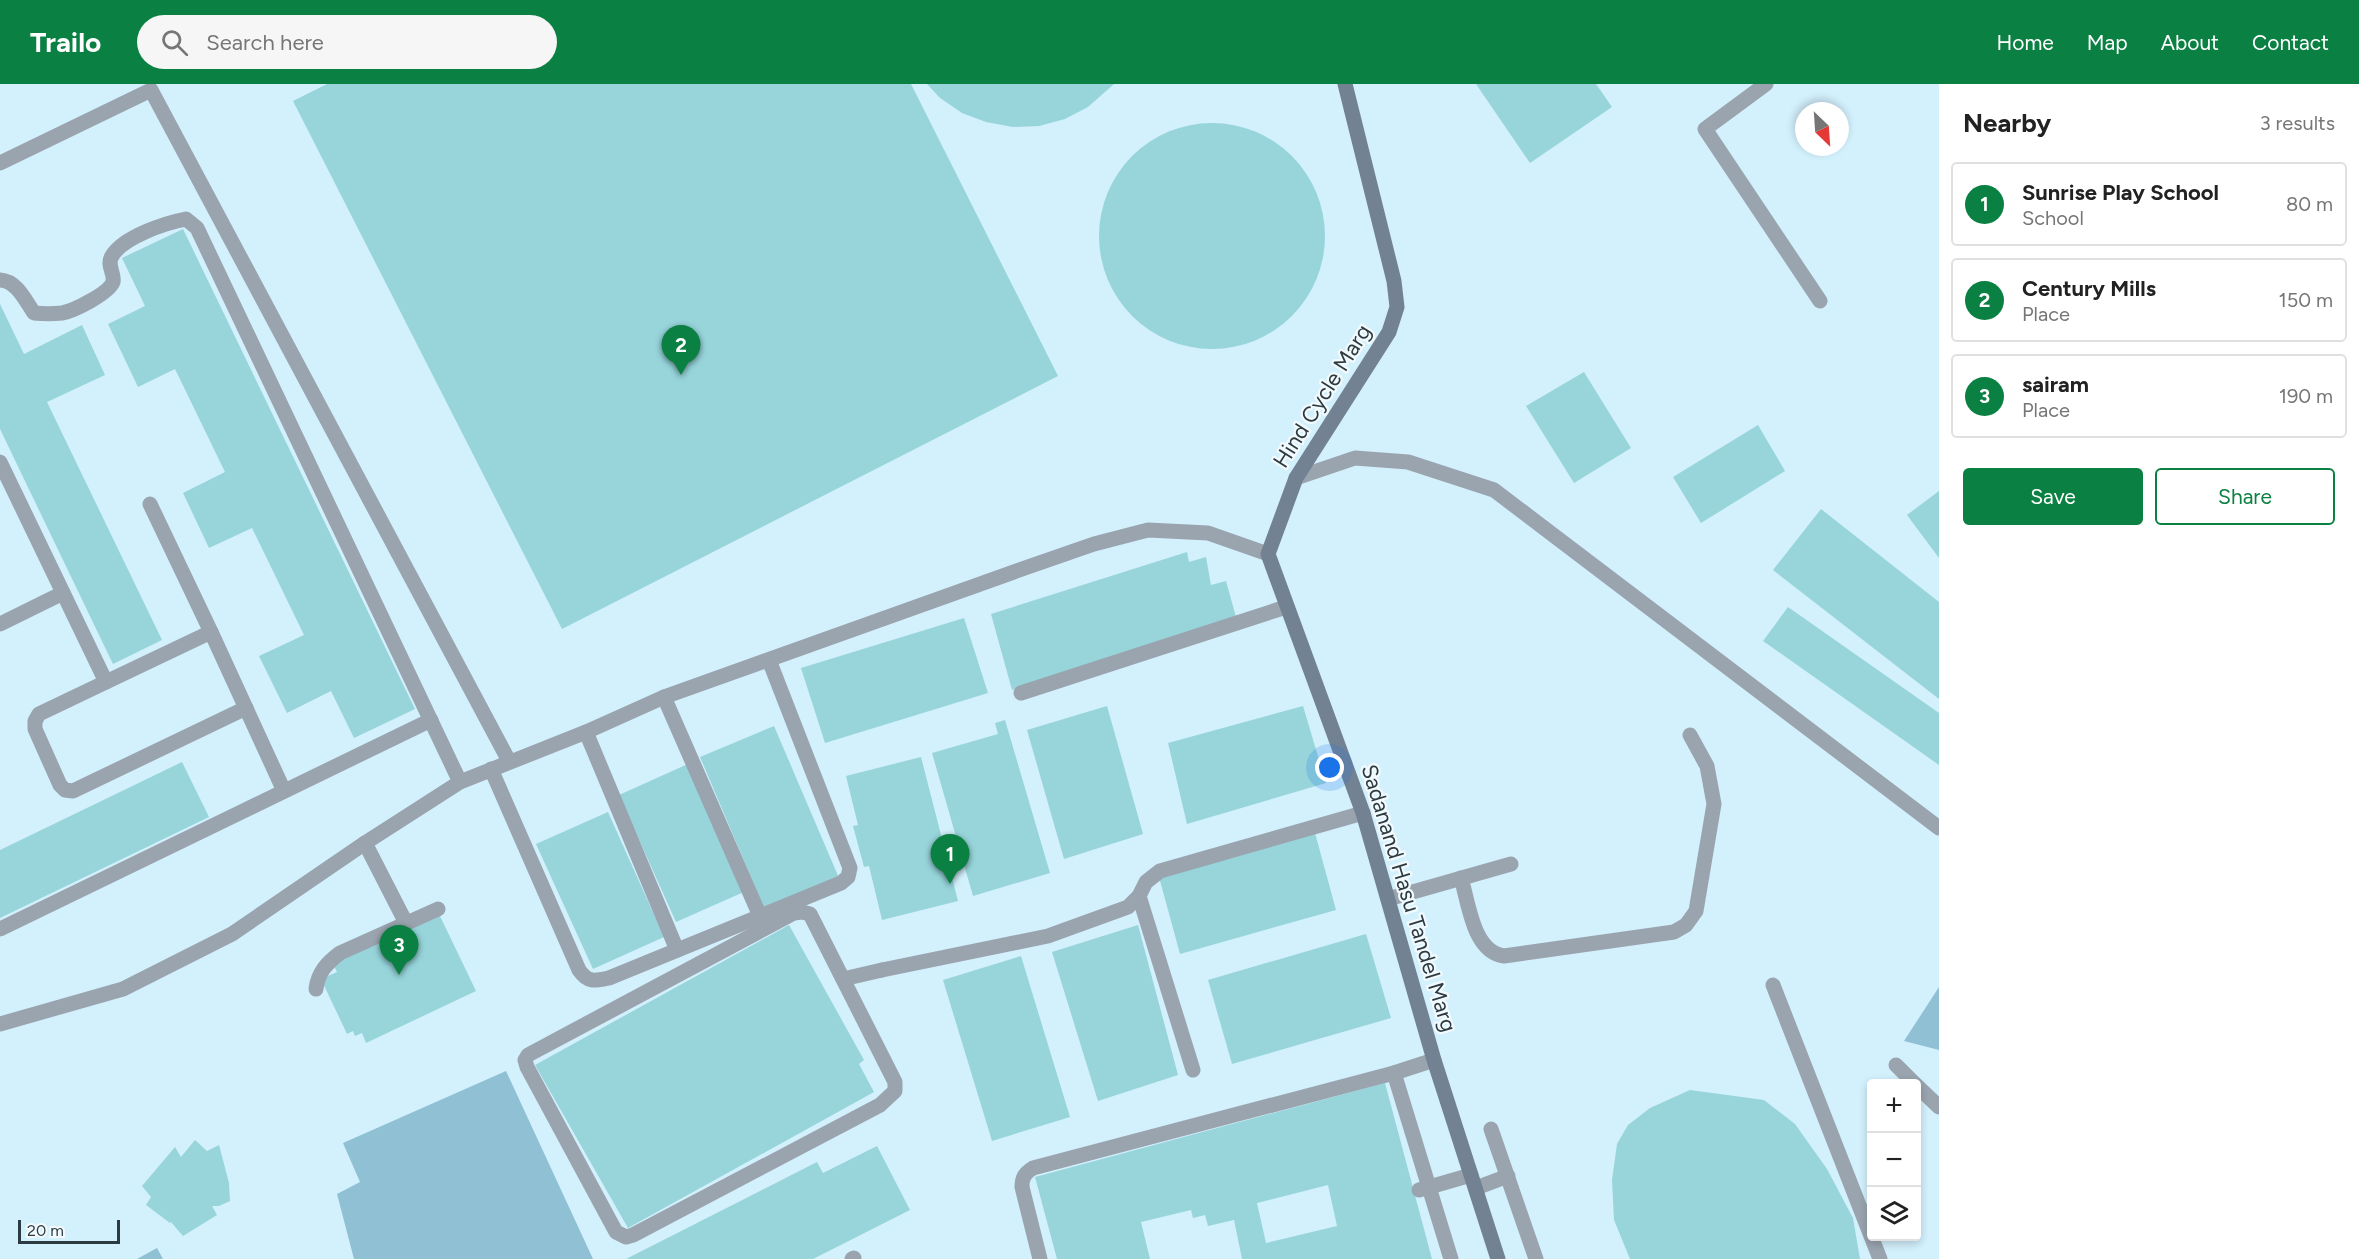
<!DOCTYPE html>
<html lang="en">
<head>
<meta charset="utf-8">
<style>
  body { margin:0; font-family:Figtree,sans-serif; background:#f6f6f6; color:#222 }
  .controls { position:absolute; right:18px; bottom:18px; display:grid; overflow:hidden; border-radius:6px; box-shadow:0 3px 9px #0003 }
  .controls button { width:54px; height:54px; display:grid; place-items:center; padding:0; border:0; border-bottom:2px solid #e0e0e0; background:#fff; color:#222; font:30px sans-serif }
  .compass { position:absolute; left:1795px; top:18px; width:54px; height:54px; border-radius:50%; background:#fff; box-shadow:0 3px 9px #0003; rotate:155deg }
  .scale { position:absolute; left:18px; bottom:15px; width:102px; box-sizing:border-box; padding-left:6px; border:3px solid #2c3b41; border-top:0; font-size:16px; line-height:21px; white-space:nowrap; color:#2c3b41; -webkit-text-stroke:4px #f2fafd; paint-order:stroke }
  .you { position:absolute; left:1330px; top:684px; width:21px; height:21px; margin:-15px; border:4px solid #fff; border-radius:50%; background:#1a73e8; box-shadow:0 0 0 9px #1a73e833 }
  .badge { display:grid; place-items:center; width:39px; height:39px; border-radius:50%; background:#0b8043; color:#fff; font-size:20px; font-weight:700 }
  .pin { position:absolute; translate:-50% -50px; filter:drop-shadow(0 2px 3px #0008) }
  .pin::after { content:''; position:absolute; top:32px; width:21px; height:18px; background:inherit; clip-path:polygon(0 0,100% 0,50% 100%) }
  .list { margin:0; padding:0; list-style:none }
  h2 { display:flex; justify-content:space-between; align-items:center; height:78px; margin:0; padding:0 24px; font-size:26px }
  h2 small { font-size:20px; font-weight:400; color:#767676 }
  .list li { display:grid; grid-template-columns:39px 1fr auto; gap:18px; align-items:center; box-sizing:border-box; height:84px; margin:0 12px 12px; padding:0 12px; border:2px solid #e0e0e0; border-radius:6px }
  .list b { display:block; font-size:22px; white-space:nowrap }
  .list p { margin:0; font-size:20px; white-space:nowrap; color:#767676 }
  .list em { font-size:20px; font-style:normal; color:#767676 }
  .actions { display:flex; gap:12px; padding:18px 24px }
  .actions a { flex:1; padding:14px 0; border:2px solid #0b8043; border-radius:6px; text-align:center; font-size:21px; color:#0b8043 }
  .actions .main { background:#0b8043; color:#fff }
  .icon { flex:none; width:33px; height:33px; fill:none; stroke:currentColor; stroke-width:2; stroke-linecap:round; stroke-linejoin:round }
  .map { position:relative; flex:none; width:1939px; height:1175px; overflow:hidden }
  header { display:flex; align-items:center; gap:36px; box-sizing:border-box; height:84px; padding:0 30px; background:#0b8043; color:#fff }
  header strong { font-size:28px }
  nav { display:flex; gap:33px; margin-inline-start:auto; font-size:21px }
  .search { width:420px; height:54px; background:#f6f6f6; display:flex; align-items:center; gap:15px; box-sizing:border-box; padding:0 21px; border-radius:33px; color:#767676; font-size:22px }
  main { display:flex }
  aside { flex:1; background:#fff }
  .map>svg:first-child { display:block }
  .green { fill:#8fc0d4 }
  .building { fill:#97d5db; fill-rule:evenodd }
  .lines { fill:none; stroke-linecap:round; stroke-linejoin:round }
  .lane { stroke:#9aa4af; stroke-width:15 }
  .street { stroke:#9aa4af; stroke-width:15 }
  .secondary { stroke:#738292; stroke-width:15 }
  .labels { text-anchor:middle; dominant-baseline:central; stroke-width:4.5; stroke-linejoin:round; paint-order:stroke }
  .street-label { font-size:22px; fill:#2c3b41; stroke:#f2fafd }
</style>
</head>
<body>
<header>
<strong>Trailo</strong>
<div class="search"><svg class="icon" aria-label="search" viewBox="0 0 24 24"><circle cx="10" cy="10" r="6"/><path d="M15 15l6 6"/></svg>Search here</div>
<nav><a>Home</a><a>Map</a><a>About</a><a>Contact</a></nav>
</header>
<main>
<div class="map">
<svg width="1939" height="1175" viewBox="0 0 1939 1175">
  <rect width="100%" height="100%" fill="#d3f0fd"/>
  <!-- green -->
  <g class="green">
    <path d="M1939,903V966L1904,957Z"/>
    <path d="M506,987L593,1175H354L337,1110L360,1098L343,1059Z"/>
    <path d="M157,1164L163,1175H137Z"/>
  </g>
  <!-- building -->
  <g class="building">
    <path d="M327,0H911L1058,292L562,545L293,17Z"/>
    <path d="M927,0H1114L1088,23L1065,35L1039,42L1013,43L986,38L962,29L940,14Z"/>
    <path d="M1476,0H1596L1612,23L1530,79Z"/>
    <circle cx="1212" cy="152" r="113"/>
    <path d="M183,145L415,625L354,654L331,607L287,629L259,572L304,551L252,444L209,464L183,409L225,388L175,285L138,303L108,240L145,222L122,174Z"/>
    <path d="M0,220L24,270L82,241L105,291L47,318L162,556L113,580L0,345Z"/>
    <path d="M1584,288L1631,364L1574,399L1526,322Z"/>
    <path d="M1758,341L1785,387L1701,439L1673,393Z"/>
    <path d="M1939,407V474L1907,431Z"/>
    <path d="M1821,425L1939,518V615L1773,486Z"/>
    <path d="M1187,468L1189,478L1206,473L1211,501L1226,497L1236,533L1012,606L991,530Z"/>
    <path d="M1788,523L1939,629V681L1763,557Z"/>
    <path d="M964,534L988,609L825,659L801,584Z"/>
    <path d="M1107,622L1143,750L1064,775L1027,646Z"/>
    <path d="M1303,622L1326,699L1187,740L1168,659Z"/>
    <path d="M1005,636L1050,789L973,812L932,669L998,650L995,639Z"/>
    <path d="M774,642L839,794L765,826L700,673Z"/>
    <path d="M921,673L958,817L882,836L869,782L864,783L853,742L858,741L846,692Z"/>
    <path d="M182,678L209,733L0,834V766Z"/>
    <path d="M690,679L746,807L676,838L619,711Z"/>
    <path d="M608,728L664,853L593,885L536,760Z"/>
    <path d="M1315,749L1336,826L1180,870L1159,793Z"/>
    <path d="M439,830L476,907L366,959L362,949L355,952L353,947L347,950L321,895L337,888L333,880Z"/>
    <path d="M789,841L864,976L859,980L874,1008L628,1144L535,981Z"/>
    <path d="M1138,841L1178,991L1098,1017L1052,868Z"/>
    <path d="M1366,850L1391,934L1232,980L1208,896Z"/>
    <path d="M1021,872L1070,1033L992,1057L943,896Z"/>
    <path d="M1385,999L1432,1175H1242L1234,1136L1208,1142L1205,1131L1193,1134L1191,1126L1141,1138L1150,1175H1057L1035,1093ZM1328,1101L1337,1142L1266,1159L1257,1119Z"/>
    <path d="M1690,1006L1764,1016L1795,1040L1827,1085L1853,1134L1860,1175H1630L1614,1136L1612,1096L1617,1060L1628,1041L1650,1024Z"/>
    <path d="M195,1056L207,1067L219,1061L229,1099L230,1117L219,1122H212L217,1131L183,1152L171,1138L170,1139L146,1121L151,1113L142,1102L175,1063L181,1073Z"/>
    <path d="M877,1062L910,1126L813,1175H626L817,1078L823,1089Z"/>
  </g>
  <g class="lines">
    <!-- lane -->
    <g class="lane">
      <path d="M1766,0L1705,45L1820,217"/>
      <path d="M1296,394L1355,374L1408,378L1494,406L1939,744"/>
      <path d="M802,828L810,830L895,998V1007L880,1021L633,1151L626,1153L616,1148L527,983L525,976L528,971L794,829Z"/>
      <path d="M843,895L882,886"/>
      <path d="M1773,901L1880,1175"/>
      <path d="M1896,981L1915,1000"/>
      <path d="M1394,989L1451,1175"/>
      <path d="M1916,1001L1939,1023"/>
      <path d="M1491,1045L1536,1175"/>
      <path d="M1476,1104L1508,1092"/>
      <path d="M1419,1106L1471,1091"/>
      <path d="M1040,1175L1022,1103C1022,1093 1025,1089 1033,1084L1394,989L1434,976"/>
    </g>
    <!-- street -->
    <g class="street">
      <path d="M0,79L151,6L509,677"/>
      <path d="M0,196C17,197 25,216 34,229C44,230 53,230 62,229C74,227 109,209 113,198C115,189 106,181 112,172C123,153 165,139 186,135L197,144L460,698"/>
      <path d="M0,378L106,598L211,548L284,707"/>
      <path d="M150,420L211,548"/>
      <path d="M0,540L63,509"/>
      <path d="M106,598L39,630L35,637V645L60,701L65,706L73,707L246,624"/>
      <path d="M1021,609L1286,523"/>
      <path d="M664,613L760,832"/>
      <path d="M586,648L677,866"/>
      <path d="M491,685L579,886C588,899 595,897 609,894L841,799L848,793L850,784L769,576"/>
      <path d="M365,759L406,839"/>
      <path d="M1461,794C1469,820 1473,868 1504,872L1674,848L1686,841L1696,827L1714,720L1707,682L1690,651"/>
      <path d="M1139,812L1193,986"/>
      <path d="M1388,815L1511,780"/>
      <path d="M0,845L431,636"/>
      <path d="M882,886L1048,852L1128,823L1139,812L1146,798L1160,787L1363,729"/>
      <path d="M316,905C318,888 327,879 340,869L438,825"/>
      <path d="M0,940L123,905L232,850L365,759L460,698L586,648L664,613L1022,485L1094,460L1148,446L1208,449L1268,470"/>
      <path d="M852,1175L854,1174"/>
    </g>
    <!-- secondary -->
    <path class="secondary" d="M1345,0L1394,197L1397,223L1389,248L1296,394L1268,470L1363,729L1434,976L1498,1175"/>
  </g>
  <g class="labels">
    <!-- street labels -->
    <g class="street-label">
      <text transform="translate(1322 312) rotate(-58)">Hind Cycle Marg</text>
      <text transform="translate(1409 814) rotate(73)">Sadanand Hasu Tandel Marg</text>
    </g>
  </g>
</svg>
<div class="controls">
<button>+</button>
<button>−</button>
<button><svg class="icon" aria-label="layers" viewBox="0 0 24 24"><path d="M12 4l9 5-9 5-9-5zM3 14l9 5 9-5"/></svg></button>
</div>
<svg class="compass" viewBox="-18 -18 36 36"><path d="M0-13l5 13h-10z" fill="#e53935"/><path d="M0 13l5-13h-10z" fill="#767676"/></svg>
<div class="scale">20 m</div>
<div class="you"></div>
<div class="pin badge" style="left:950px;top:800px">1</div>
<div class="pin badge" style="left:681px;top:291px">2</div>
<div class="pin badge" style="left:399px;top:891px">3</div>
</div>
<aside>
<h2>Nearby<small>3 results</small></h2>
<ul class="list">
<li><span class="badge">1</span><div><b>Sunrise Play School</b><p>School</p></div><em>80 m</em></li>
<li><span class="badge">2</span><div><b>Century Mills</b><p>Place</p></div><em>150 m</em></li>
<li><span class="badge">3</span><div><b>sairam</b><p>Place</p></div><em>190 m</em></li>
</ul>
<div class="actions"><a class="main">Save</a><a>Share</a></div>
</aside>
</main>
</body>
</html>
